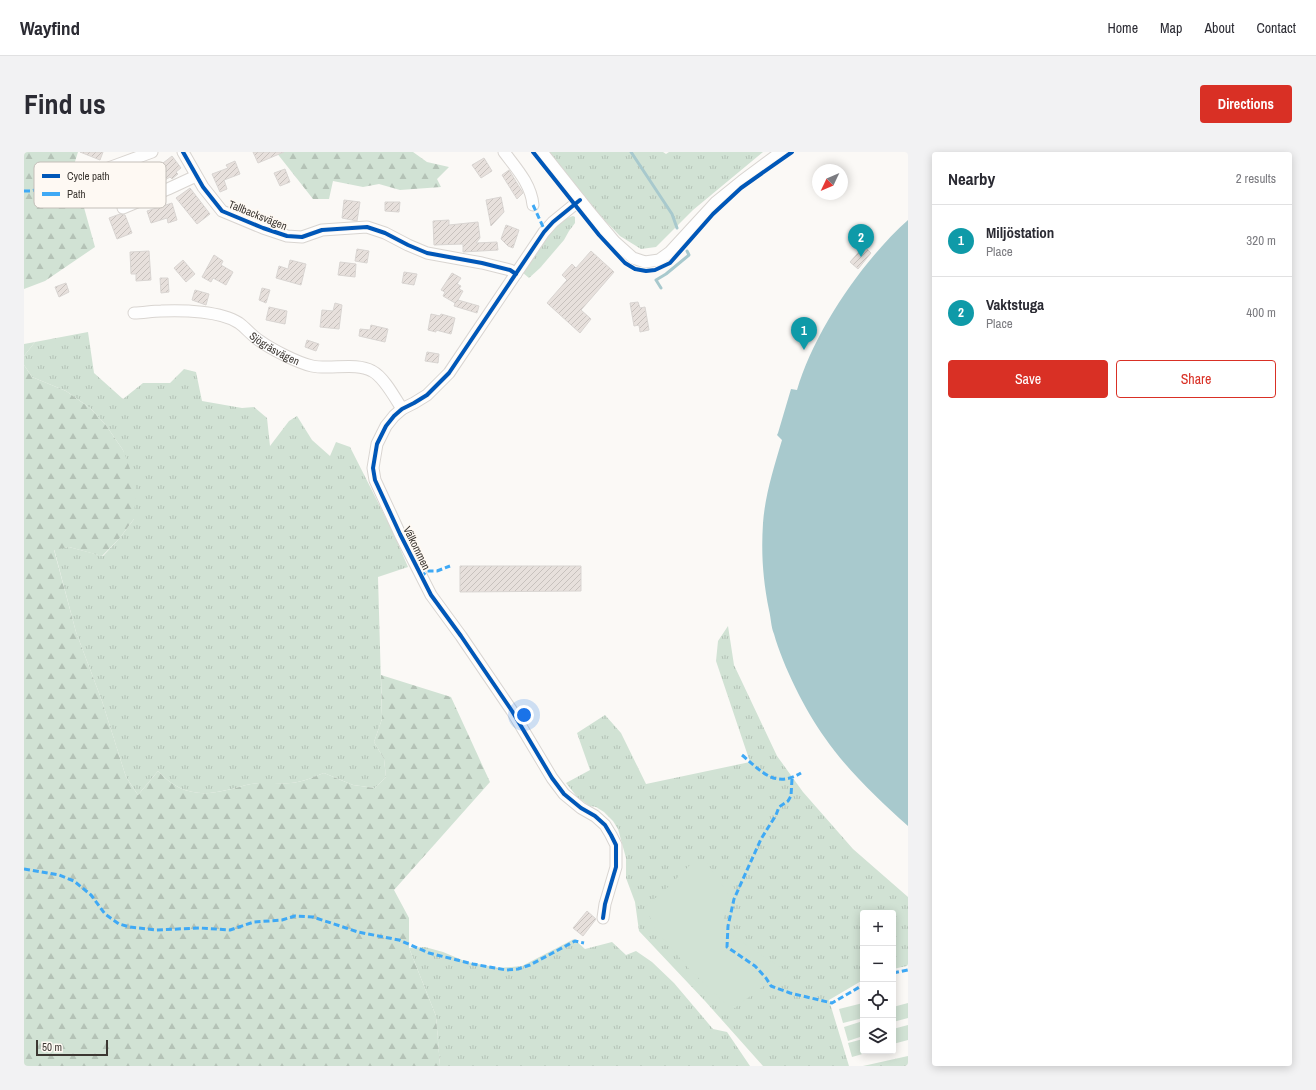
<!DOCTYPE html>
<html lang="en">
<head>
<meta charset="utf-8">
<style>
  body { margin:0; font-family:"Archivo Narrow",sans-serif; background:#f2f2f3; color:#2b2b33 }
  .controls { position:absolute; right:12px; bottom:12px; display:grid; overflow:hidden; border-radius:4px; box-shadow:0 2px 10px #0003 }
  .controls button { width:36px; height:36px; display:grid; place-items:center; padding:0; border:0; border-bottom:1px solid #e1e1e2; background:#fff; color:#2b2b33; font:20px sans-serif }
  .compass { position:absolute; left:788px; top:12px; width:36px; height:36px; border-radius:50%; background:#fff; box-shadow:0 2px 10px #0003; rotate:226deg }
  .scale { position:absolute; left:12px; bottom:10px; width:72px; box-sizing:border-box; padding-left:4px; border:2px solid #3c3732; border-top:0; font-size:11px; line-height:14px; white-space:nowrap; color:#3c3732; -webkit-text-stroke:3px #fef9f3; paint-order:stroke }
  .you { position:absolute; left:500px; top:563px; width:14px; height:14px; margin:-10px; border:3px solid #fff; border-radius:50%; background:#1a73e8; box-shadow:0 0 0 6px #1a73e833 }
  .badge { display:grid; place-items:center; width:26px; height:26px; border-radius:50%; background:#d93025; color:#fff; font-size:13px; font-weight:700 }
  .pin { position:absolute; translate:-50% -33px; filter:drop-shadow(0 1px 2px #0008) }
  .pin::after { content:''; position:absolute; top:21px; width:14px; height:12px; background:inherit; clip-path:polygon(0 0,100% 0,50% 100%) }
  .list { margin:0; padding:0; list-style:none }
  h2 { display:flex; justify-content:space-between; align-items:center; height:52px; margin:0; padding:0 16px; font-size:17px }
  h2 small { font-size:13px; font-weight:400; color:#7c7c81 }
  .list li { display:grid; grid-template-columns:26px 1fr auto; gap:12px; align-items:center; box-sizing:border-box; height:72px; padding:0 16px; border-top:1px solid #e1e1e2 }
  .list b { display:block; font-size:15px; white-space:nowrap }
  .list p { margin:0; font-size:13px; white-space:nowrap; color:#7c7c81 }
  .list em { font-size:13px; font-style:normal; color:#7c7c81 }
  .actions { display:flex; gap:8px; padding:12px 16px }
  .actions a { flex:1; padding:9px 0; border:1px solid #d93025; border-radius:4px; text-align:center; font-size:14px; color:#d93025 }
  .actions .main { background:#d93025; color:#fff }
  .icon { flex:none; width:22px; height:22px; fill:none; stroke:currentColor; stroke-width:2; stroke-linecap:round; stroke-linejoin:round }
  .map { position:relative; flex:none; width:884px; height:914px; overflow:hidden; border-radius:4px }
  header { display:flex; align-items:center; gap:24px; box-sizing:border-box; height:56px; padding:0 20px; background:#fff; border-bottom:1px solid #e1e1e2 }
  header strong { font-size:19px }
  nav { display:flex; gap:22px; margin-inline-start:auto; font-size:14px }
  .intro { display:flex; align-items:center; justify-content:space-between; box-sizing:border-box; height:96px; padding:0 24px }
  h1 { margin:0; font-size:28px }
  .button { padding:10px 18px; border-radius:4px; background:#d93025; color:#fff; font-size:14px; font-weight:700 }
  main { display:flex; gap:24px; padding:0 24px }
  aside { flex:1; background:#fff; border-radius:4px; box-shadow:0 2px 10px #0003 }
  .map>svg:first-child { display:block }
  .grass { fill:url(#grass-tufts) }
  .forest { fill:url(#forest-firs) }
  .pitch { fill:#d1e2d4 }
  .water { fill:#a8c9cd }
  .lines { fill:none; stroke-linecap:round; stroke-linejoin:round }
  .stream { stroke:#a8c9cd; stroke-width:3 }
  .building { fill:url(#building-hatch); stroke:#d9d5d2 }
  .street-casing { stroke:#d9d5d1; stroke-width:13 }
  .street { stroke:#fefefe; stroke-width:11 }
  .quiet { stroke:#3fa9f5; stroke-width:3; stroke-dasharray:6 3; stroke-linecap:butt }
  .cycleway-casing { stroke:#fef9f3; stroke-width:6 }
  .cycleway { stroke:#0057b8; stroke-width:4 }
  .labels { text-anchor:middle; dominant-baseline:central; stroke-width:3.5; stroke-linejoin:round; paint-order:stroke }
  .street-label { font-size:11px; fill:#3c3732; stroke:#fef9f3 }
  .key { fill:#fef9f3; stroke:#c4bfb9; stroke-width:1 }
  .key-label { font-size:11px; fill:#3c3732 }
</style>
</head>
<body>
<header>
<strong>Wayfind</strong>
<nav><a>Home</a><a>Map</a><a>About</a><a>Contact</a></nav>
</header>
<div class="intro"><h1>Find us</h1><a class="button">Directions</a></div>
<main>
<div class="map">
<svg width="884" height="914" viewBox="0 0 884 914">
  <defs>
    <pattern id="grass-tufts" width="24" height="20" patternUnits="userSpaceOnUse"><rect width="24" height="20" fill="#d1e2d4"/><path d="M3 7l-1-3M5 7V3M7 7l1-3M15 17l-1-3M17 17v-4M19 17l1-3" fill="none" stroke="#b4c2b6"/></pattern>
    <pattern id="forest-firs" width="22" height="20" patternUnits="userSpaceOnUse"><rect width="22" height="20" fill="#d1e2d4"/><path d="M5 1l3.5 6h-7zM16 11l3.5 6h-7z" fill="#b4c2b6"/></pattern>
    <pattern id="building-hatch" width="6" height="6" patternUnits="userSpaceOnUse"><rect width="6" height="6" fill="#e7e0dc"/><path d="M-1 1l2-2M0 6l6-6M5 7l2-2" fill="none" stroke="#c7c1bd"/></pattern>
  </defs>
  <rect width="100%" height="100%" fill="#fbf9f6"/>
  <!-- grass -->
  <g class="grass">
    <path d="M525,0H639L642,2L645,0H739L669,58L632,95L617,97L596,84L561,48Z"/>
    <path d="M549,64L551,65V71L545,79L540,88L516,116L505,126L498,120C510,103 527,70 549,64Z"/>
    <path d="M64,180L70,221L99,247L119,231H146L160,217L172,220L178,249L218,256L230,255L243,266L246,294L265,269L273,264L288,288L306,304L312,290L326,295L369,380L384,415L354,425L358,567L350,590L360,607L362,625L351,636L329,633L300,621C289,625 279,630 267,631C254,632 240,630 227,632C219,633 211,637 203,638C175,645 154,641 134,619L114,643L102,625L78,549L52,480L30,397L45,395L79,404L95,387L110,367L99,298L81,272L66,256L42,239L8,225L0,213V204L11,190Z"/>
    <path d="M704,474L710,513L753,604L779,640L829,697L884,745V812L883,814L869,817V761H839V828L805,848L825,914H739L681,849L615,779L611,750L602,726V706L594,677L589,669L580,660L572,655L566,654L554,646L542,631L566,618L553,581L581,563L597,581L622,632L726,610L692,509L694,489Z"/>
    <path d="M550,787L561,797L588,790L602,803L612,799L628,810L650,831L689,877L703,880L726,914H416L412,864L385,796L401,795L419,800L443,810L475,816L498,814Z"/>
    <path d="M884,904V914H839Z"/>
  </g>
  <!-- forest -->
  <g class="forest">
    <path d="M0,0H54L49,16L71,95L21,129L0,137Z"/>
    <path d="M252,0H389L403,10L425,15L413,27L417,35L376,38L355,32L339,35L309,29L305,47H289Z"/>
    <path d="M11,190L0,204V192Z"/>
    <path d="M0,213L8,225L42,239L66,256L81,272L99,298L112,333L110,367L95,387L78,404L45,395L30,398L52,480L78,549L102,625L114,643L134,619C154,641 175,645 203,638C211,637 219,633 227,632C240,630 254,632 267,631C279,630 289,625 300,621L329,633L351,636L362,625L360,607L350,590L358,567L357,523L427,545L466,630L370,738L385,766V796L412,864L416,914H0Z"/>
  </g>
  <!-- pitch -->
  <g class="pitch">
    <path d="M672,707L681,708L706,745L697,776L765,821L757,832H742L708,858L666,818L632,778L621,755L644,735Z"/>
    <path d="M839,851V866L819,871L815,857Z"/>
    <path d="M884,851V866L869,870V855Z"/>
    <path d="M839,869V884L824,889L820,875Z"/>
    <path d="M884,873V888L869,892V877Z"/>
    <path d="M839,887V899H849L828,905L824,891Z"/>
  </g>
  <!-- water -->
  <path class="water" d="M884,68V674C854,647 824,619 801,586C781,558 759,514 750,482C747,475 747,466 745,458C739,428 737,402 739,371C741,343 750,315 758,288L753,283L754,281L767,237L773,238C790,180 838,109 884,68Z"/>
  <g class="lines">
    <!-- stream -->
    <g class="stream">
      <path d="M607,0L648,62L653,76"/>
      <path d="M637,136L632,128L642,122L665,103L663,99"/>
    </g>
  </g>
  <!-- building -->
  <g class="building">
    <path d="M56,0H79L76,8Z"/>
    <path d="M229,0H260L234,11Z"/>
    <path d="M148,4L157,16L152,20L154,22L148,27L146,25L141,28L139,26L128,35L118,23L127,16L129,19Z"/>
    <path d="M460,6L468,19L457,26L448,13Z"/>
    <path d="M211,9L216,22L200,28L203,37L196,40L188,22L204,16L202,13Z"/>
    <path d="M261,17L266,30L256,34L250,21Z"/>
    <path d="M485,18L499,41L493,47L478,23Z"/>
    <path d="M166,36L186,62L173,72L152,46Z"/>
    <path d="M477,45L480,60L467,74L462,48Z"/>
    <path d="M320,48L336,50L333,69L318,66Z"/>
    <path d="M361,50H376L375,60L361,59Z"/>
    <path d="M148,51L153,68L144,71L143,66L127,71L123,59Z"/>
    <path d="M96,62L101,63L108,81L93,87L85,66Z"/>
    <path d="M425,68V73L454,70L456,86L452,91L473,90L474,98L439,100V92L410,93L409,69Z"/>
    <path d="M482,73L495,78L489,96L484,94L477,87Z"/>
    <path d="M840,94L847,101L834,117L826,110Z"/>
    <path d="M333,97L345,99L343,111L331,109Z"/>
    <path d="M125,99L127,128L112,129V122H107L106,100Z"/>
    <path d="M567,99L590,120L557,158L567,167L556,181L523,151L543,128L538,123L548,112L552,116Z"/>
    <path d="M190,103L199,109L197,113L209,120L202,133L189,126L187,130L178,125Z"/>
    <path d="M159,108L171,122L162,130L150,116Z"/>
    <path d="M266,108L282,112L277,133L252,126L255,114L264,117Z"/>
    <path d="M316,110L332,112L331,125L314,123Z"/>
    <path d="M380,120L393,122L390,133L378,131Z"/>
    <path d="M428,121L437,126L433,132L437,134L435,137L439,139L434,148L455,154L453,161L430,154L431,151L419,144L421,140L417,138Z"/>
    <path d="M136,126H144L145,140L137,141Z"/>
    <path d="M42,131L45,140L35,145L31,135Z"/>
    <path d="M238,136L246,138L242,151L235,148Z"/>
    <path d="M171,138L185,142L182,153L168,148Z"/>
    <path d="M614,150L616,156L621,155L625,178L616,180L615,173L610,174L606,151Z"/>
    <path d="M311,151L318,153L315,177L296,175L298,158L309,159Z"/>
    <path d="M245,155L263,159L261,172L242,168Z"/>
    <path d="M407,162L416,164L417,162L431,166L427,182L412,178V180L404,178Z"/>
    <path d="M347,173L364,177L361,190L335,184L336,177L346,178Z"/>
    <path d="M283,188L295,192L292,199L281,195Z"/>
    <path d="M403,200L415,202L414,211L401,209Z"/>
    <path d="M436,414H557V439L436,440Z"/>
    <path d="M563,759L572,767L559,784L549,776Z"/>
  </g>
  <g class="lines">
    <!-- street casing -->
    <g class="street-casing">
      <g id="street">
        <path d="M159,0L179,35L198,59L239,76L263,84L278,85L298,78L343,75L361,81L384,93L403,101L458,111L486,118L492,122"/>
        <path d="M480,0C492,16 507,32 509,53"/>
        <path d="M518,0L564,58L590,89L609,106L621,110L635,108L646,100L692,50L718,29L757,0"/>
        <path d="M76,33L75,23L79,18L128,0"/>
        <path d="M556,48L529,70L520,80L425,221L403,243L390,251L378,257L370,264L362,274L353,292L349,316L351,328L376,382L407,443L437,484L488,559L528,626L540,642L557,656L571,664L581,673L587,683L592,693V715L581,752L579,766"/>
        <path d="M99,56L144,37L172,24"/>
        <path id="s1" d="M110,161C119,161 128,159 137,159C159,158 197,159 215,171C222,176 228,184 236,189C247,197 274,211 288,214C306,218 332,210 348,219C360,225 371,246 378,257"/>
      </g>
    </g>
    <!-- street -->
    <use href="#street" class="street"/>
    <!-- quiet -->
    <g class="quiet">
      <path d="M0,39H7L75,23"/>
      <path d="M509,53L521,79"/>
      <path d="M397,425L403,419H413L426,414"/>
      <path d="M718,603C737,619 751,637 777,621"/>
      <path d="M768,627L767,644L764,649L755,655L752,663L737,687L710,747L704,774L703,795L731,814L742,826L747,834L766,841L808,851L839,833"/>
      <path d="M0,717L35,723L50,729L67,743L81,762L95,772L106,775L132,778L176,776L206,778L230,770L258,768L271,764L289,765L334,780L375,788L405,801L449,812L482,818L494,817L506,813L551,789L560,791"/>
      <path d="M869,821L884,818"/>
    </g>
    <!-- cycleway casing -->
    <g class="cycleway-casing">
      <g id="cycleway">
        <path d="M159,0L179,35L198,59L239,76L263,84L278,85L298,78L343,75L361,81L384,93L403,101L458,111L486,118L492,122"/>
        <path d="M509,0L575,83L601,111L611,117L622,119L631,118L646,111L689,62L717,36L768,0"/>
        <path d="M556,48L529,70L520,80L425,221L403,243L390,251L378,257L370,264L362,274L353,292L349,316L351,328L376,382L407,443L437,484L488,559L528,626L540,642L557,656L571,664L581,673L587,683L592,693V715L581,752L579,766"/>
      </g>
    </g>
    <!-- cycleway -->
    <use href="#cycleway" class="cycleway"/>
  </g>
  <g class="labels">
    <!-- street labels -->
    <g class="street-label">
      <text transform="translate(234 63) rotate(22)">Tallbacksvägen</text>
      <text stroke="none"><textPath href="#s1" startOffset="151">Sjögräsvägen</textPath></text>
      <text transform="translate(393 396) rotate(64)">Välkommen</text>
    </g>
  </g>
  <!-- legend -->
  <rect x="10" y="10" width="132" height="46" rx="6" class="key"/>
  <rect x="18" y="22" width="18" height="4" fill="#0057b8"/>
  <rect x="18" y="40" width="18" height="4" fill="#3fa9f5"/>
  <g class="key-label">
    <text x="43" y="28">Cycle path</text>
    <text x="43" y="46">Path</text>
  </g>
</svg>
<div class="controls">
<button>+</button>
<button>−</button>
<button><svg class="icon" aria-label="locate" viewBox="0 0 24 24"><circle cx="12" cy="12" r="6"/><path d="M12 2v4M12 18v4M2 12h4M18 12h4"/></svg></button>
<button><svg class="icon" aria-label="layers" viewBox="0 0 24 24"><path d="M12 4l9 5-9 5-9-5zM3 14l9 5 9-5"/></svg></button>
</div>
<svg class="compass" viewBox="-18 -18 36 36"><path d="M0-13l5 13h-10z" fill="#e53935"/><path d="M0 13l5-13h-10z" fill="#7c7c81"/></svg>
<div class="scale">50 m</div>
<div class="you"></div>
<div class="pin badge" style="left:780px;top:198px;background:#0f9aa8">1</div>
<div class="pin badge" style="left:837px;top:105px;background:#0f9aa8">2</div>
</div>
<aside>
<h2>Nearby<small>2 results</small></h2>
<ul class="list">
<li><span class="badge" style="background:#0f9aa8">1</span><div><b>Miljöstation</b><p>Place</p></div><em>320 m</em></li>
<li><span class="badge" style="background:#0f9aa8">2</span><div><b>Vaktstuga</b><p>Place</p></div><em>400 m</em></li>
</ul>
<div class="actions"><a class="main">Save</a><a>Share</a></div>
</aside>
</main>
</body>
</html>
